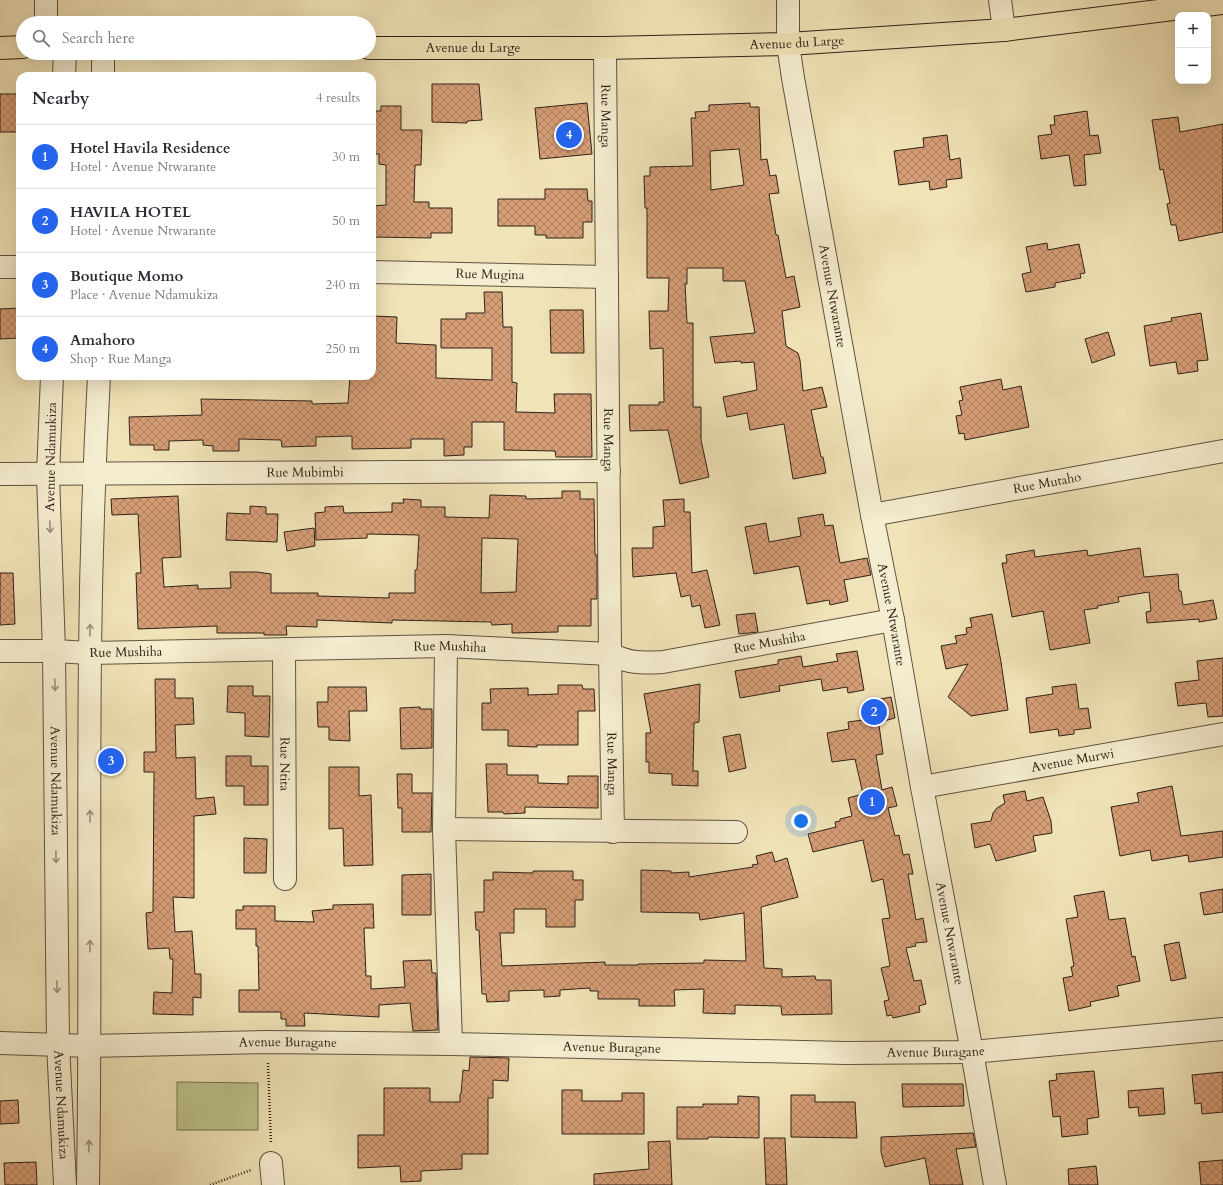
<!DOCTYPE html>
<html lang="en">
<head>
<meta charset="utf-8">
<style>
  body { margin:0; font-family:Cardo,serif; background:#f7f7f7; color:#2b2b33 }
  .controls { position:absolute; right:12px; top:12px; display:grid; overflow:hidden; border-radius:8px; box-shadow:0 4px 16px #0002 }
  .controls button { width:36px; height:36px; display:grid; place-items:center; padding:0; border:0; border-bottom:1px solid #e1e1e2; background:#fff; color:#2b2b33; font:20px sans-serif }
  .you { position:absolute; left:801px; top:821px; width:14px; height:14px; margin:-10px; border:3px solid #fff; border-radius:50%; background:#1a73e8; box-shadow:0 0 0 6px #1a73e833 }
  .badge { display:grid; place-items:center; width:26px; height:26px; border-radius:50%; background:#2563eb; color:#fff; font-size:13px; font-weight:700 }
  .pin { position:absolute; translate:-50% -50%; border:2px solid #fff; box-shadow:0 1px 4px #0006 }
  .list { margin:0; padding:0; list-style:none }
  h2 { display:flex; justify-content:space-between; align-items:center; height:52px; margin:0; padding:0 16px; font-size:17px }
  h2 small { font-size:13px; font-weight:400; color:#7c7c81 }
  .list li { display:grid; grid-template-columns:26px 1fr auto; gap:12px; align-items:center; box-sizing:border-box; height:64px; padding:0 16px; border-top:1px solid #e1e1e2 }
  .list b { display:block; font-size:15px; white-space:nowrap }
  .list p { margin:0; font-size:13px; white-space:nowrap; color:#7c7c81 }
  .list em { font-size:13px; font-style:normal; color:#7c7c81 }
  .icon { flex:none; width:22px; height:22px; fill:none; stroke:currentColor; stroke-width:2; stroke-linecap:round; stroke-linejoin:round }
  .map { position:relative; flex:none; width:1223px; height:1185px; overflow:hidden }
  .search { position:absolute; background:#fff; box-shadow:0 4px 16px #0002; left:16px; top:16px; width:360px; height:44px; display:flex; align-items:center; gap:10px; box-sizing:border-box; padding:0 14px; border-radius:22px; color:#7c7c81; font-size:15px }
  .panel { position:absolute; background:#fff; box-shadow:0 4px 16px #0002; left:16px; top:72px; width:360px; height:308px; border-radius:12px }
  .map>svg:first-child { display:block }
  .pitch { fill:#bcc38c; stroke:#767252 }
  .building { fill:url(#building-cross-hatch); stroke:#302118; fill-rule:evenodd }
  .lines { fill:none; stroke-linecap:round; stroke-linejoin:round }
  .minor-casing { stroke:#605240; stroke-width:24 }
  .major-casing { stroke:#302118; stroke-width:24 }
  .path { stroke:#302118; stroke-width:2.5; stroke-dasharray:1 2; stroke-linecap:butt }
  .minor { stroke:#f5edd0; stroke-width:22 }
  .major { stroke:#f0e3b7; stroke-width:22 }
  .oneway { stroke:#9c917d }
  .labels { text-anchor:middle; dominant-baseline:central; stroke-width:4; stroke-linejoin:round; paint-order:stroke }
  .street-label { font-size:13px; fill:#302118; stroke:#f5edd0 }
</style>
</head>
<body>
<div class="map">
<svg width="1223" height="1185" viewBox="0 0 1223 1185">
  <defs>
    <pattern id="building-cross-hatch" width="8" height="8" patternUnits="userSpaceOnUse"><rect width="8" height="8" fill="#d69e76"/><path d="M0 0l8 8M0 8l8-8" fill="none" stroke="#ae8060"/></pattern>
  </defs>
  <rect width="100%" height="100%" fill="#f0e3b7"/>
  <filter id="stains"><feTurbulence type="fractalNoise" baseFrequency=".005" numOctaves="4"/><feColorMatrix values="0 0 0 0 .2 0 0 0 0 .09 0 0 0 0 .02 0 0 0 .5 -.17"/></filter>
  <radialGradient id="worn" r=".72"><stop offset=".6" stop-color="#630" stop-opacity="0"/><stop offset="1" stop-color="#630" stop-opacity=".3"/></radialGradient>
  <!-- pitch -->
  <path class="pitch" d="M177,1082L258,1083V1130H177Z"/>
  <!-- building -->
  <g class="building">
    <path d="M432,84H479L482,120L467,121V123L432,122Z"/>
    <path d="M0,94H18L19,132H0Z"/>
    <path d="M587,103L592,154L540,159L535,108Z"/>
    <path d="M750,103V107H759L761,160L767,159L770,176L776,175L779,193L769,194L776,235H778L786,278L794,276L800,307L782,311L786,346L798,353L800,360L803,391L822,387L827,407L811,410L821,457H823L826,473L793,479L784,424L750,430L747,413L727,417L723,397L757,390L754,362L741,363V361L715,363L710,337L755,333L745,281H723V268H687V284H685L687,323H693V407H701V440L709,477L680,484L668,430L630,431L629,405H659V402H664L663,348L650,349L649,311H668L669,278H647V208H645L644,176H650V167L693,166L691,118H696L695,112L709,111V105ZM739,149L744,185L711,190L710,151Z"/>
    <path d="M381,106H401V130H422L421,165H415L414,202H429V208H452V233H431V238L372,237V206L386,205V165L379,164V154H372V111H381Z"/>
    <path d="M1087,111L1090,136L1098,135L1101,153L1084,155L1086,185L1074,186L1069,155L1041,159L1038,136L1052,134L1050,125H1055L1054,116Z"/>
    <path d="M1178,117L1180,132L1223,124V232L1179,241L1176,225H1171L1167,204L1170,203L1163,169L1160,170L1152,120Z"/>
    <path d="M947,135L950,160L960,158L962,178L946,180L947,187L930,190L929,181L899,185L894,151L924,147L923,138Z"/>
    <path d="M545,189H587L588,201H592V222H583V238H546V235H535V226H498V199H545Z"/>
    <path d="M1047,243L1048,250L1079,244L1085,273L1080,274L1081,278L1055,283V287L1026,292L1022,274L1031,272L1026,247Z"/>
    <path d="M484,292H502L503,327H512V382L517,383L516,412L555,413L554,394H591L592,457H556L555,451L504,450V422H472V447H464V455L444,456V439H411V448L352,449V436L316,437V446L282,447L281,440L239,439V451H213V446L203,445V440L169,441V450H154V445H130L129,417L202,415L201,399L312,401V404L348,403L350,376H372V316L397,317L396,343L436,345V378L492,380V348H441V319H466V313H485Z"/>
    <path d="M20,308V338L0,339V309Z"/>
    <path d="M550,310H583L584,353H551Z"/>
    <path d="M1201,313L1208,360L1197,361L1198,371L1178,374L1176,362L1150,366L1144,326L1172,321L1171,318Z"/>
    <path d="M1108,332L1115,355L1092,363L1085,339Z"/>
    <path d="M1001,379L1003,390L1021,386L1029,427L965,440L964,433L959,434L956,416L962,415L959,401L963,400L960,387Z"/>
    <path d="M562,491H580V499H594L595,555H597V599H591V626H558V632L512,633V624L492,625L491,622L392,620V623L317,620V627L286,626L287,635H264V633H217V626L138,629L136,573H141L138,514L112,515L111,499L178,496L181,557L162,558L164,587L198,585V589L231,588L230,572H257L271,574V593H318V596L389,598V593H415V570H417L419,535L367,534V538L316,540L315,513L325,512V507L343,506L344,513L392,512V503H404L403,499L421,500V507H445V517L489,518L490,495L526,496V499L562,498ZM482,538L518,539L516,592L481,593Z"/>
    <path d="M684,499V512H690L692,573L707,570L720,625L705,628L700,605L692,607L690,595L681,597L676,573L633,577L632,548H653V527L665,526L663,500Z"/>
    <path d="M250,506L266,507V514H278L277,542L226,540L227,513L250,514Z"/>
    <path d="M823,514L825,526L833,525L840,563L867,558L871,575L844,580L848,601L830,605L829,600L807,604L799,566L754,574L745,527L766,523L769,542L801,536L798,518Z"/>
    <path d="M314,528L315,546L287,551L284,532Z"/>
    <path d="M1140,548L1144,577L1178,574L1179,591H1181L1183,605L1213,600L1217,619L1199,622V619L1147,623L1146,612L1151,611L1149,592L1118,597L1119,602L1097,606L1098,608L1084,610L1090,643L1050,650L1043,611L1012,617L1002,563H1007L1006,555L1034,550L1035,557L1087,550L1088,556Z"/>
    <path d="M0,573H13L15,624L0,625Z"/>
    <path d="M755,613L758,632L739,634L736,615Z"/>
    <path d="M992,614L1001,662L1008,710L971,716L948,697L968,664L946,669L941,646L957,643L955,636L967,634L966,628L972,627L970,618Z"/>
    <path d="M857,651L864,690L848,693L847,687L823,691L821,679L779,686L780,691L740,698L735,671L778,664V660L801,656L803,667L838,661L836,654Z"/>
    <path d="M1223,658V716L1208,717L1206,703L1178,706L1175,683L1199,680L1197,661Z"/>
    <path d="M155,679H175V698H193L194,724L175,725L176,758L195,757L196,799L214,797L216,814L194,816V898L173,897L175,932L192,931L195,974H201V998L193,997V1015L153,1014L154,992L172,993L173,959H170L169,948L148,949L146,913L153,912L154,772H144V752H156Z"/>
    <path d="M700,684L699,722L694,723L693,771H698V786L672,785V774L649,773V762H646V733H651L644,694Z"/>
    <path d="M1076,684L1079,709L1088,708L1091,728L1074,730V734L1059,736L1058,729L1030,733L1026,698L1053,694L1052,687Z"/>
    <path d="M558,685H582L583,689H594L595,711H578V745H537V747L508,746V730H482V703H491L490,689L528,688V695L558,694Z"/>
    <path d="M228,686H253V696H270L269,737L245,736V713L227,712Z"/>
    <path d="M328,687H366L367,711H349L350,741L329,740V727H318L317,702H328Z"/>
    <path d="M891,697L895,718L880,722L875,700Z"/>
    <path d="M420,707V709H432V748L401,749L400,708Z"/>
    <path d="M878,718L883,754L876,755L882,790L892,787L897,806L888,808L895,836L899,835L903,855L909,854L913,874H908L916,920L923,918L927,942L915,943L916,946L906,948L914,981L921,980L926,1004L919,1006L920,1012L893,1018L892,1015L887,1016L884,1001L889,1000L881,968L890,966L882,919L890,918L883,879L872,882L863,840L813,852L808,834L836,827L835,822L840,821V819L852,816L848,798L863,794L855,759L832,762L827,733L849,729L848,722Z"/>
    <path d="M740,734L746,768L729,772L723,737Z"/>
    <path d="M226,756H251V766H268V805H244V786H226Z"/>
    <path d="M486,764H507V775H538V783L568,784V776H598V808L525,807V813L504,814L503,812H488Z"/>
    <path d="M329,767H359V796L371,795L373,865L344,866L343,828L329,829Z"/>
    <path d="M397,774H412V793H432L431,832H402V808H398Z"/>
    <path d="M1172,786L1181,836L1223,831V857L1189,862L1188,855L1152,861L1150,850L1120,856L1111,807L1139,802L1137,793Z"/>
    <path d="M1025,791L1027,801L1043,797L1051,821L1052,833L1033,836L1036,851L996,861L990,844L975,848L971,824L991,821L993,813L997,808L1005,803L1003,795Z"/>
    <path d="M244,838L267,839L266,873H244Z"/>
    <path d="M772,852L775,862L787,858L798,897L761,907L764,968L782,969V977L815,976L816,980H831L832,1014L782,1015L781,1006L735,1005V1014L703,1013L704,989L674,990L675,1006H639V999H598V991H590V988L560,990V996L544,997V990L509,991V1001L487,1002L486,994H482L479,930H476L475,912H484V880H493V872L533,873V871H573V880H583V900H575V927H546V909H514V933H500L502,966L605,962V965H638V964L704,963V960L746,961L744,913L700,920L699,913L641,912V870L671,871V873L689,872V877L753,867L752,865L758,864L756,856Z"/>
    <path d="M431,874V915H402V875Z"/>
    <path d="M1223,889V912L1204,915L1200,893Z"/>
    <path d="M1104,891L1109,920L1125,918L1132,957L1135,956L1140,981L1117,986L1119,996L1090,1002L1091,1006L1069,1011L1063,978L1073,976L1071,967L1074,966L1066,919L1078,917L1074,896Z"/>
    <path d="M373,904L374,928H364L366,976H371V989L405,987L403,961L431,960L432,973H436L438,1030L413,1031L410,1003L379,1005V1017L304,1013L305,1026H286V1019H281V1012H239V990H259L258,946H256V929H236V910H243V906H275V921L314,922L312,911L333,909V905Z"/>
    <path d="M1179,942L1186,978L1171,981L1164,945Z"/>
    <path d="M470,1057L509,1058L508,1081L493,1080V1098H488V1154H462V1169L421,1171V1181L401,1182L400,1166L358,1168V1135H384V1088H430V1102H460V1094H461L463,1070L469,1071Z"/>
    <path d="M1094,1071L1099,1117L1087,1119L1088,1134L1062,1137L1060,1116L1053,1117L1049,1081L1057,1080L1056,1074Z"/>
    <path d="M1223,1072V1112L1202,1114L1201,1103L1195,1104L1192,1075Z"/>
    <path d="M902,1084H963L964,1106L903,1107Z"/>
    <path d="M1163,1088L1165,1114L1139,1116L1138,1107L1129,1108L1128,1091Z"/>
    <path d="M562,1090H582V1101H622V1093H644V1134H562Z"/>
    <path d="M791,1095H815V1102H855L857,1138L791,1137Z"/>
    <path d="M738,1096L759,1097V1138L708,1137V1139H677V1107H703V1104H738Z"/>
    <path d="M18,1100L19,1123L0,1124V1101Z"/>
    <path d="M973,1133L976,1147L956,1149L963,1185H930L925,1158L885,1167L881,1152V1137Z"/>
    <path d="M764,1138H785L787,1185H766Z"/>
    <path d="M670,1141L672,1185H594V1174L649,1169L648,1142Z"/>
    <path d="M1223,1160V1185H1201L1199,1162Z"/>
    <path d="M36,1162L37,1185H5L4,1163Z"/>
    <path d="M1096,1166L1098,1185H1069L1068,1169Z"/>
  </g>
  <g class="lines">
    <!-- minor casing -->
    <g class="minor-casing">
      <g id="minor">
        <path id="s1" d="M788,0V44L793,78L872,515L893,620L922,787L972,1052L995,1185"/>
        <path d="M1000,0L1004,30"/>
        <path d="M46,23V0"/>
        <path id="s2" d="M605,48L610,654L613,832"/>
        <path d="M103,53V76"/>
        <path d="M64,76L65,53"/>
        <path d="M0,267H20"/>
        <path id="s3" d="M372,272L607,277"/>
        <path id="s4" d="M52,376L48,475L54,651L58,1044L65,1185"/>
        <path id="s5" d="M0,474L609,471"/>
        <path id="s6" d="M872,515L1223,451"/>
        <path d="M446,646L444,829L451,1044"/>
        <path id="s7" d="M284,649L285,879"/>
        <path id="s8" d="M0,651H54L90,653L446,646L610,654C632,664 640,663 663,662L893,620"/>
        <path id="s9" d="M922,787L1223,734"/>
        <path d="M444,829L736,832"/>
        <path id="s10" d="M0,1043L90,1046L267,1042L451,1044L846,1053L972,1052L1223,1029"/>
        <path d="M271,1163L273,1185"/>
        <path d="M88,1185C91,1007 88,830 90,652C91,560 94,468 99,376"/>
      </g>
    </g>
    <!-- major casing -->
    <g class="major-casing">
      <g id="major">
        <path d="M0,48L23,47"/>
        <path id="s11" d="M369,48H605L788,44L1004,30L1223,3"/>
      </g>
    </g>
    <!-- path -->
    <g class="path">
      <path d="M268,1063L271,1144"/>
      <path d="M210,1185L251,1170"/>
    </g>
    <!-- minor -->
    <use href="#minor" class="minor"/>
    <!-- major -->
    <use href="#major" class="major"/>
  </g>
  <!-- one-way arrows -->
  <defs><path id="oneway-shaft" d="M-6 0H5M1.5-3L5.5 0L1.5 3" fill="none" stroke-width="1.6" stroke-linecap="round" stroke-linejoin="round"/></defs>
  <g class="oneway">
    <use href="#oneway-shaft" transform="translate(50 527) rotate(88)"/>
    <use href="#oneway-shaft" transform="translate(90 630) rotate(-89)"/>
    <use href="#oneway-shaft" transform="translate(55 685) rotate(89)"/>
    <use href="#oneway-shaft" transform="translate(90 816) rotate(-90)"/>
    <use href="#oneway-shaft" transform="translate(56 857) rotate(89)"/>
    <use href="#oneway-shaft" transform="translate(90 946) rotate(-90)"/>
    <use href="#oneway-shaft" transform="translate(57 987) rotate(89)"/>
    <use href="#oneway-shaft" transform="translate(89 1146) rotate(-89)"/>
  </g>
  <g class="labels">
    <!-- street labels -->
    <g class="street-label">
      <text stroke="none"><textPath href="#s11" startOffset="428">Avenue du Large</textPath></text>
      <text stroke="none"><textPath href="#s11" startOffset="104">Avenue du Large</textPath></text>
      <text stroke="none"><textPath href="#s2" startOffset="68">Rue Manga</textPath></text>
      <text stroke="none"><textPath href="#s3" startOffset="118">Rue Mugina</textPath></text>
      <text stroke="none"><textPath href="#s1" startOffset="300">Avenue Ntwarante</textPath></text>
      <text stroke="none"><textPath href="#s2" startOffset="392">Rue Manga</textPath></text>
      <text transform="translate(51 457) rotate(-89)">Avenue Ndamukiza</text>
      <text stroke="none"><textPath href="#s5" startOffset="305">Rue Mubimbi</textPath></text>
      <text stroke="none"><textPath href="#s6" startOffset="178">Rue Mutaho</textPath></text>
      <text stroke="none"><textPath href="#s1" startOffset="624">Avenue Ntwarante</textPath></text>
      <text stroke="none"><textPath href="#s8" startOffset="773">Rue Mushiha</textPath></text>
      <text stroke="none"><textPath href="#s8" startOffset="450">Rue Mushiha</textPath></text>
      <text stroke="none"><textPath href="#s8" startOffset="126">Rue Mushiha</textPath></text>
      <text stroke="none"><textPath href="#s9" startOffset="153">Avenue Murwi</textPath></text>
      <text stroke="none"><textPath href="#s7" startOffset="115">Rue Ntita</textPath></text>
      <text stroke="none"><textPath href="#s2" startOffset="716">Rue Manga</textPath></text>
      <text stroke="none"><textPath href="#s4" startOffset="405">Avenue Ndamukiza</textPath></text>
      <text stroke="none"><textPath href="#s1" startOffset="948">Avenue Ntwarante</textPath></text>
      <text stroke="none"><textPath href="#s10" startOffset="288">Avenue Buragane</textPath></text>
      <text stroke="none"><textPath href="#s10" startOffset="612">Avenue Buragane</textPath></text>
      <text stroke="none"><textPath href="#s10" startOffset="936">Avenue Buragane</textPath></text>
      <text stroke="none"><textPath href="#s4" startOffset="729">Avenue Ndamukiza</textPath></text>
    </g>
  </g>
  <rect width="100%" height="100%" filter="url(#stains)"/>
  <rect width="100%" height="100%" fill="url(#worn)"/>
</svg>
<div class="controls">
<button>+</button>
<button>−</button>
</div>
<div class="you"></div>
<div class="pin badge" style="left:872px;top:802px">1</div>
<div class="pin badge" style="left:874px;top:712px">2</div>
<div class="pin badge" style="left:111px;top:761px">3</div>
<div class="pin badge" style="left:569px;top:135px">4</div>
<div class="search"><svg class="icon" aria-label="search" viewBox="0 0 24 24"><circle cx="10" cy="10" r="6"/><path d="M15 15l6 6"/></svg>Search here</div>
<section class="panel">
<h2>Nearby<small>4 results</small></h2>
<ul class="list">
<li><span class="badge">1</span><div><b>Hotel Havila Residence</b><p>Hotel · Avenue Ntwarante</p></div><em>30 m</em></li>
<li><span class="badge">2</span><div><b>HAVILA HOTEL</b><p>Hotel · Avenue Ntwarante</p></div><em>50 m</em></li>
<li><span class="badge">3</span><div><b>Boutique Momo</b><p>Place · Avenue Ndamukiza</p></div><em>240 m</em></li>
<li><span class="badge">4</span><div><b>Amahoro</b><p>Shop · Rue Manga</p></div><em>250 m</em></li>
</ul>
</section>
</div>
</body>
</html>
